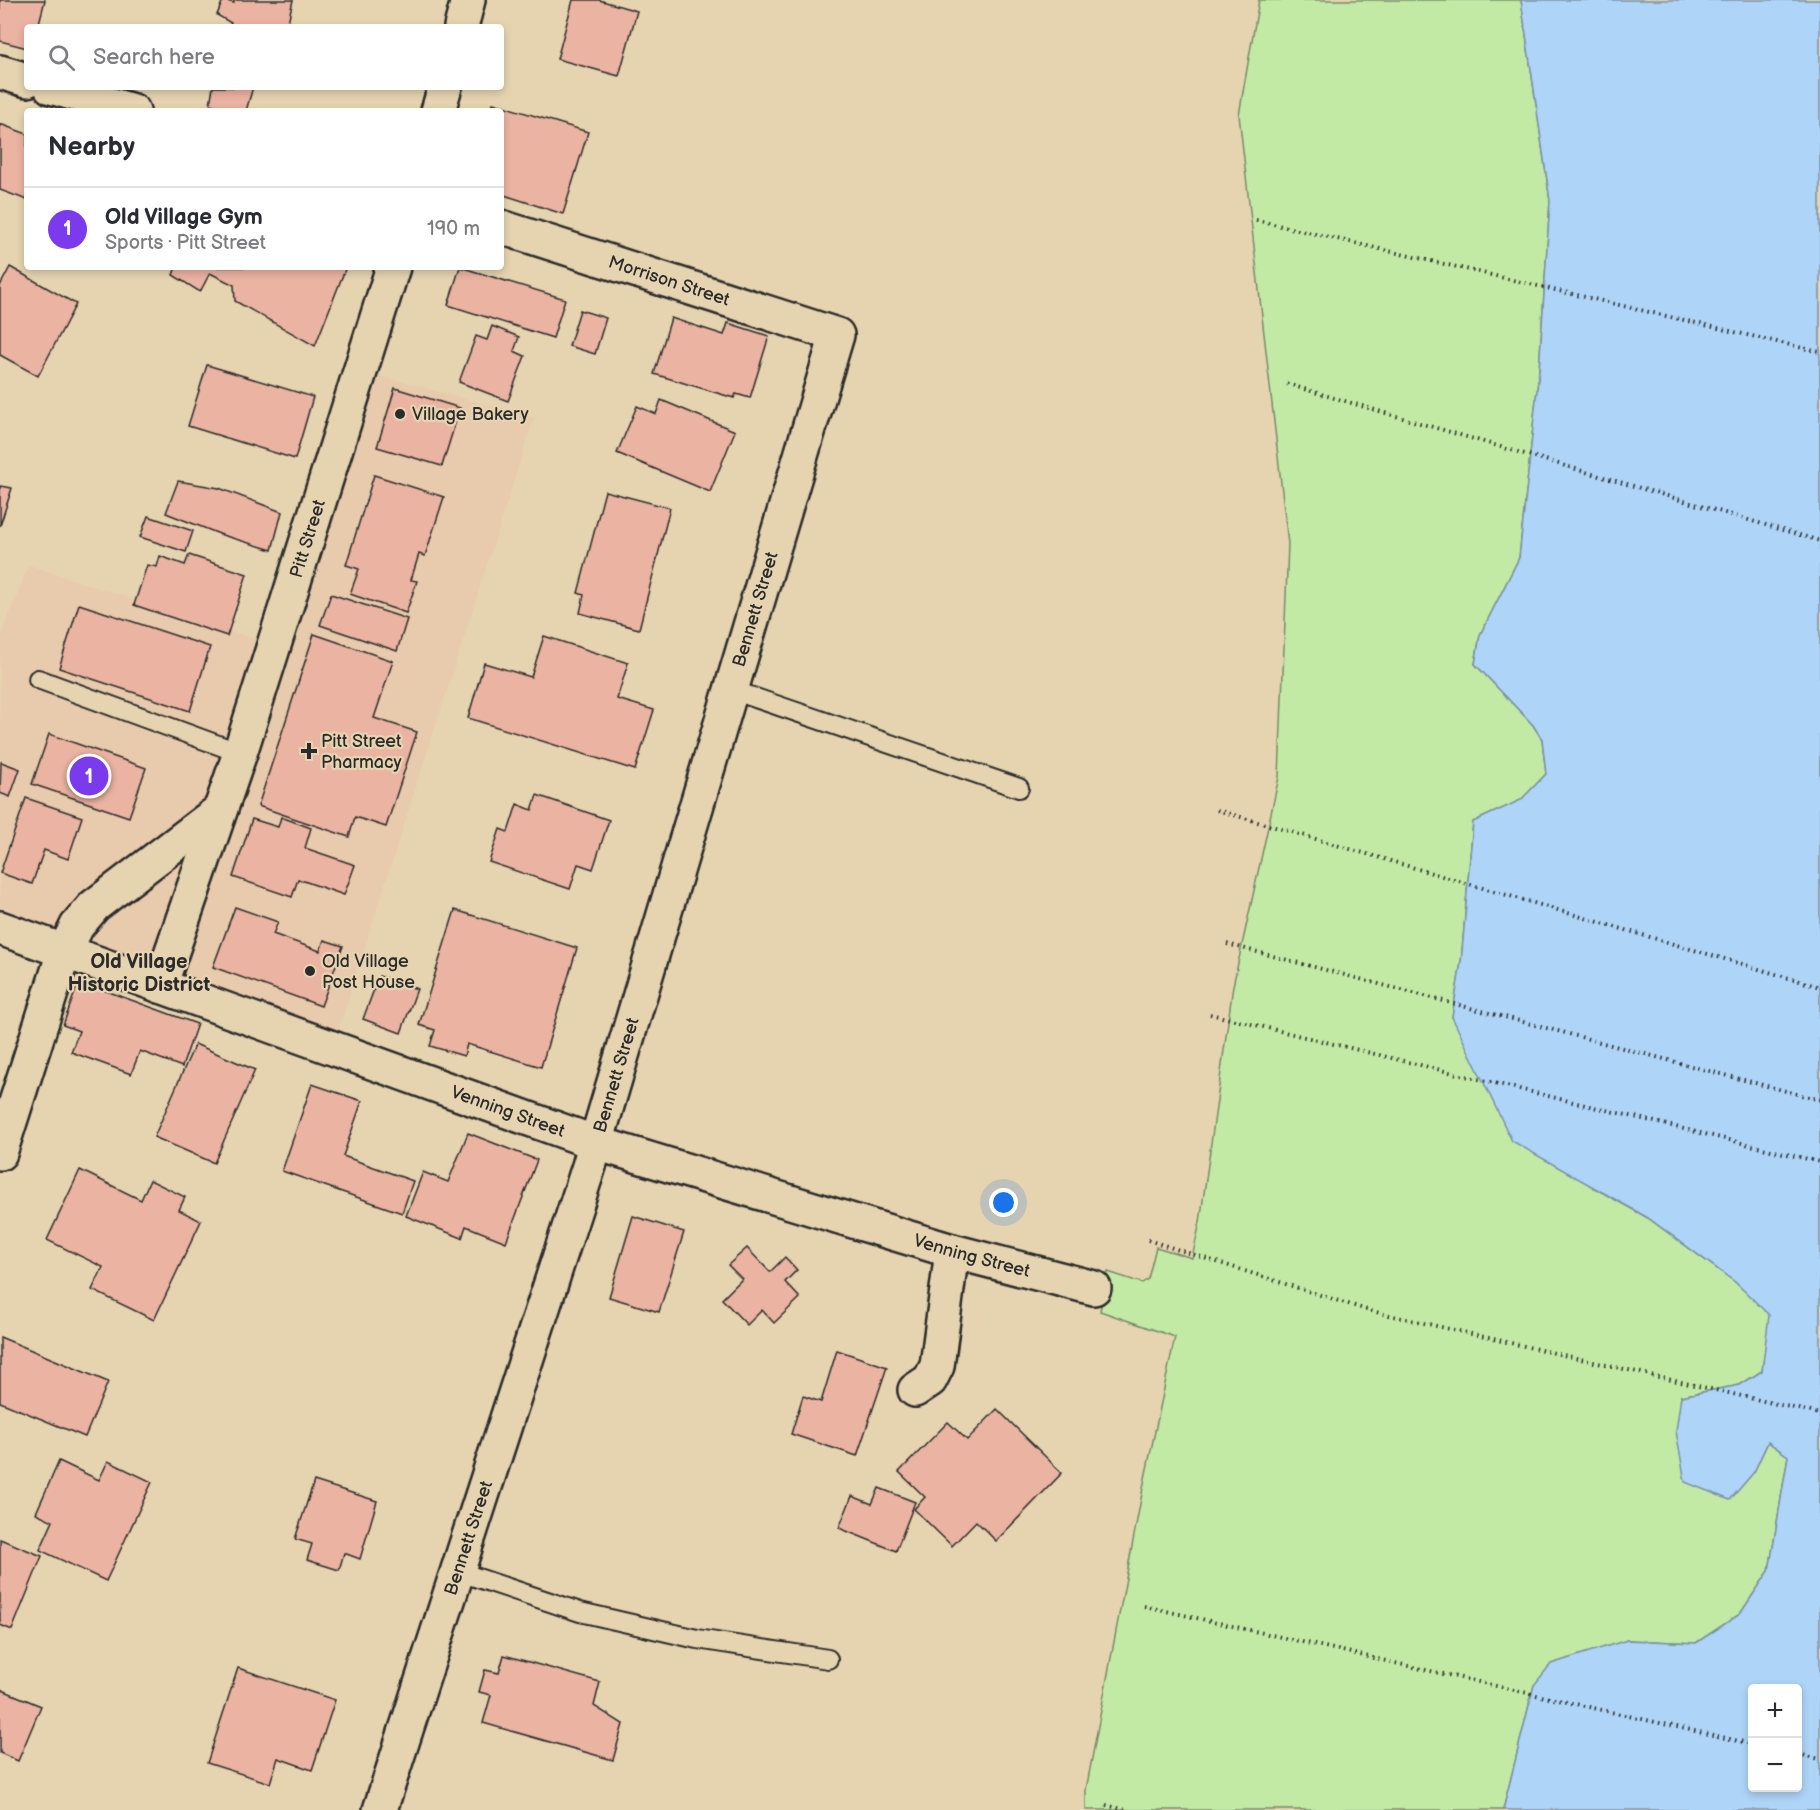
<!DOCTYPE html>
<html lang="en">
<head>
<meta charset="utf-8">
<style>
  body { margin:0; font-family:"Balsamiq Sans",sans-serif; background:#f2f2f3; color:#2b2b33 }
  .controls { position:absolute; right:18px; bottom:18px; display:grid; overflow:hidden; border-radius:6px; box-shadow:0 3px 9px #0003 }
  .controls button { width:54px; height:54px; display:grid; place-items:center; padding:0; border:0; border-bottom:2px solid #e1e1e2; background:#fff; color:#2b2b33; font:30px sans-serif }
  .you { position:absolute; left:1004px; top:1203px; width:21px; height:21px; margin:-15px; border:4px solid #fff; border-radius:50%; background:#1a73e8; box-shadow:0 0 0 9px #1a73e833 }
  .badge { display:grid; place-items:center; width:39px; height:39px; border-radius:50%; background:#7c3aed; color:#fff; font-size:20px; font-weight:700 }
  .pin { position:absolute; translate:-50% -50%; border:3px solid #fff; box-shadow:0 2px 6px #0006 }
  .list { margin:0; padding:0; list-style:none }
  h2 { display:flex; justify-content:space-between; align-items:center; height:78px; margin:0; padding:0 24px; font-size:26px }
  h2 small { font-size:20px; font-weight:400; color:#7c7c81 }
  .list li { display:grid; grid-template-columns:39px 1fr auto; gap:18px; align-items:center; box-sizing:border-box; height:84px; padding:0 24px; border-top:2px solid #e1e1e2 }
  .list b { display:block; font-size:22px; white-space:nowrap }
  .list p { margin:0; font-size:20px; white-space:nowrap; color:#7c7c81 }
  .list em { font-size:20px; font-style:normal; color:#7c7c81 }
  .icon { flex:none; width:33px; height:33px; fill:none; stroke:currentColor; stroke-width:2; stroke-linecap:round; stroke-linejoin:round }
  .map { position:relative; flex:none; width:1820px; height:1810px; overflow:hidden }
  .search { position:absolute; background:#fff; box-shadow:0 3px 9px #0003; left:24px; top:24px; width:480px; height:66px; display:flex; align-items:center; gap:15px; box-sizing:border-box; padding:0 21px; border-radius:6px; color:#7c7c81; font-size:22px }
  .panel { position:absolute; background:#fff; box-shadow:0 3px 9px #0003; left:24px; top:108px; width:480px; height:162px; border-radius:6px }
  .map>svg:first-child { display:block }
  .built { fill:#e8caac }
  .green { fill:#c2eaa5; stroke:#768a68; stroke-width:1.5 }
  .water { fill:#aed4f7; stroke:#7a90a5; stroke-width:1.5; fill-rule:evenodd }
  .building { fill:#ebb3a2; stroke:#2b2b2b; stroke-width:1.5 }
  .lines { fill:none; stroke-linecap:round; stroke-linejoin:round }
  .service-casing { stroke:#2b2b2b; stroke-width:22 }
  .minor-casing { stroke:#2b2b2b; stroke-width:38 }
  .path { stroke:#2b2b2b; stroke-width:4; stroke-dasharray:1.5 4.5; stroke-linecap:butt }
  .service { stroke:#e6d4b1; stroke-width:18 }
  .minor { stroke:#e6d4b1; stroke-width:33 }
  .poi-dot { fill:#2b2b2b; stroke:#e6d4b1; stroke-width:2 }
  .labels { text-anchor:middle; dominant-baseline:central; stroke-width:4.5; stroke-linejoin:round; paint-order:stroke }
  .street-label { font-size:18px; fill:#2b2b2b; stroke:#e6d4b1 }
  .poi-label { font-size:18px; fill:#2b2b2b; stroke:#e6d4b1; text-anchor:start }
  .neighbourhood-label { font-size:20px; font-weight:bold; fill:#2b2b2b; stroke:#e6d4b1 }
</style>
</head>
<body>
<div class="map">
<svg width="1820" height="1810" viewBox="0 0 1820 1810">
  <rect width="100%" height="100%" fill="#e6d4b1"/>
  <filter id="ink" filterUnits="userSpaceOnUse"><feTurbulence type="fractalNoise" baseFrequency=".0167" numOctaves="2"/><feDisplacementMap in="SourceGraphic" scale="12" xChannelSelector="R" yChannelSelector="G"/><feConvolveMatrix kernelMatrix="1 2 1 2 8 2 1 2 1" color-interpolation-filters="sRGB"/></filter>
  <g filter="url(#ink)">
    <!-- built -->
    <path class="built" d="M356,369L534,418L337,1034L0,928V638L29,565L267,643Z"/>
    <!-- green -->
    <path class="green" d="M1259,0H1521L1550,201L1539,371L1519,558L1480,635L1475,664L1533,725L1542,739L1546,774L1521,800L1473,822L1461,963L1452,1017L1594,1188L1648,1218L1735,1282L1770,1315L1762,1371L1740,1385L1681,1396L1754,1472L1768,1442L1788,1456L1769,1571L1740,1614L1696,1643L1627,1640L1534,1685L1503,1810H1086V1790L1144,1483L1175,1337L1100,1311L1108,1272L1142,1283L1148,1279L1156,1247L1192,1258L1200,1222L1233,986L1279,777L1288,544L1239,115Z"/>
    <!-- water -->
    <path class="water" d="M1521,0H1820V1810H1503L1534,1685L1551,1664L1627,1640L1696,1643L1740,1614L1769,1571L1788,1456L1768,1442L1754,1472L1730,1500L1685,1482L1676,1431L1681,1396L1740,1385L1762,1371L1769,1315L1735,1282L1648,1218L1512,1141L1452,1017L1461,963L1473,822L1521,800L1546,774L1542,739L1533,725L1475,664L1480,635L1519,558L1539,371L1550,201ZM1752,1688H1798V1788H1752Z"/>
    <!-- building -->
    <g class="building">
      <path d="M0,0H45L38,27H27V48L0,41Z"/>
      <path d="M223,0L234,3V0H293L287,27H229L231,23L217,15Z"/>
      <path d="M573,0H599L637,11L619,76L557,59Z"/>
      <path d="M213,87H253L246,111H232L210,104Z"/>
      <path d="M493,103L588,132L563,214L501,194V111H490Z"/>
      <path d="M0,124L27,134V200L0,190Z"/>
      <path d="M10,267L76,304L38,376L0,355V286Z"/>
      <path d="M176,267H346L315,346L235,301L234,285L210,273L200,292L173,275Z"/>
      <path d="M460,267L565,299L553,338L448,305Z"/>
      <path d="M580,310L606,318L595,354L569,346Z"/>
      <path d="M671,318L724,335L728,323L769,336L750,398L736,394L734,398L654,374Z"/>
      <path d="M492,326L519,337L514,351L525,356L508,401L459,382L476,336L487,340Z"/>
      <path d="M207,365L313,397L295,459L188,426Z"/>
      <path d="M395,388L460,408L442,466L377,447Z"/>
      <path d="M661,400L735,431L710,492L617,453L637,406L656,414Z"/>
      <path d="M374,475L444,497L425,556L419,554L411,580L417,581L406,613L350,594L359,569L346,565Z"/>
      <path d="M178,481L219,488L282,512L272,550L222,535L166,513Z"/>
      <path d="M0,486L12,488L0,526Z"/>
      <path d="M605,491L670,508L639,629L580,613L584,595L578,593Z"/>
      <path d="M148,516L193,531L186,552L140,537Z"/>
      <path d="M189,555L247,574L227,636L134,605L147,565L157,567L160,556L185,565Z"/>
      <path d="M331,594L407,619L397,651L320,625Z"/>
      <path d="M79,604L210,647L190,711L59,668Z"/>
      <path d="M314,634L393,661L374,718L417,732L386,827L355,817L349,837L258,806Z"/>
      <path d="M544,636L628,663L617,699L654,710L635,770L468,718L484,663L531,677Z"/>
      <path d="M49,734L146,768L129,817L32,784Z"/>
      <path d="M1,762L20,769L10,797L0,793Z"/>
      <path d="M537,795L609,820L593,869L578,864L570,889L489,862L500,829L508,832L517,804L532,810Z"/>
      <path d="M26,798L82,817L68,859L44,850L32,884L0,873Z"/>
      <path d="M281,817L311,828L305,848L355,865L344,895L298,879L292,897L233,877L252,819L278,827Z"/>
      <path d="M235,907L278,922L273,934L320,951L324,940L343,946L321,1006L213,967Z"/>
      <path d="M455,910L577,948L541,1067L467,1044L464,1056L430,1046L435,1030L419,1025Z"/>
      <path d="M379,976L417,989L401,1033L363,1019Z"/>
      <path d="M79,981L197,1024L182,1067L140,1051L131,1074L71,1052L79,1031L63,1025Z"/>
      <path d="M195,1044L255,1070L214,1163L154,1137Z"/>
      <path d="M312,1084L362,1101L343,1156L413,1181L402,1213L282,1171Z"/>
      <path d="M468,1133L537,1160L506,1242L466,1226L462,1238L406,1216L423,1172L448,1182Z"/>
      <path d="M80,1170L141,1200L150,1180L185,1197L179,1210L201,1221L154,1320L92,1290L103,1267L47,1240Z"/>
      <path d="M633,1216L684,1232L659,1312L609,1297Z"/>
      <path d="M747,1248L770,1272L785,1257L797,1270L785,1282L800,1298L774,1323L762,1310L747,1325L722,1299L742,1279L728,1265Z"/>
      <path d="M0,1337L108,1382L85,1437L0,1402Z"/>
      <path d="M837,1350L887,1367L857,1456L791,1434L803,1396L821,1402Z"/>
      <path d="M997,1409L1062,1473L996,1541L976,1521L952,1546L914,1509L925,1497L899,1472L948,1422L967,1440Z"/>
      <path d="M59,1461L99,1480L108,1461L152,1482L106,1581L40,1550L53,1521L36,1513Z"/>
      <path d="M314,1481L377,1501L360,1559L344,1553L339,1570L307,1560L312,1544L295,1539Z"/>
      <path d="M879,1488L915,1502L896,1551L839,1528L852,1496L872,1504Z"/>
      <path d="M0,1539L42,1556L12,1630L0,1625Z"/>
      <path d="M504,1655L600,1682L594,1706L623,1724L613,1760L483,1723L491,1695L479,1692L485,1670L499,1673Z"/>
      <path d="M238,1668L335,1700L312,1770L278,1758L270,1783L207,1763Z"/>
      <path d="M0,1689L41,1706L18,1761L0,1753Z"/>
    </g>
    <g class="lines">
      <!-- service casing -->
      <g class="service-casing">
        <g id="service">
          <path d="M38,679L240,753"/>
          <path d="M732,690L1019,788"/>
          <path d="M457,1571L580,1612L697,1639L828,1659"/>
        </g>
      </g>
      <!-- minor casing -->
      <g class="minor-casing">
        <g id="minor">
          <path d="M461,27L468,0"/>
          <path d="M0,72L27,80"/>
          <path d="M51,87L133,111"/>
          <path d="M438,111L445,87"/>
          <path id="s1" d="M0,928L596,1143L952,1251L1094,1288"/>
          <path id="s2" d="M160,986L240,753L393,267"/>
          <path d="M0,1153L64,952L77,926L94,906L220,810"/>
          <path d="M915,1390L930,1380L937,1366L952,1251"/>
          <path id="s3" d="M380,1810L589,1166L837,335L501,227"/>
        </g>
      </g>
      <!-- path -->
      <g class="path">
        <path d="M1256,220L1820,352"/>
        <path d="M1287,384L1820,541"/>
        <path d="M1217,810L1820,987"/>
        <path d="M1227,944L1820,1100"/>
        <path d="M1210,1014L1820,1162"/>
        <path d="M1148,1240L1367,1310L1820,1414"/>
        <path d="M1144,1606L1752,1744"/>
        <path d="M1798,1754L1820,1759"/>
        <path d="M1106,1805L1126,1810"/>
      </g>
      <!-- service -->
      <use href="#service" class="service"/>
      <!-- minor -->
      <use href="#minor" class="minor"/>
    </g>
  </g>
  <!-- markers -->
  <g class="poi-dot">
    <circle cx="400" cy="414" r="6"/>
    <path d="M306 742h6v6h6v6h-6v6h-6v-6h-6v-6h6z"/>
    <circle cx="310" cy="971" r="6"/>
  </g>
  <g class="labels">
    <!-- street labels -->
    <g class="street-label">
      <text transform="translate(669 281) rotate(18)">Morrison Street</text>
      <text stroke="none"><textPath href="#s2" startOffset="471">Pitt Street</textPath></text>
      <text stroke="none"><textPath href="#s3" startOffset="1258">Bennett Street</textPath></text>
      <text stroke="none"><textPath href="#s3" startOffset="772">Bennett Street</textPath></text>
      <text stroke="none"><textPath href="#s1" startOffset="540">Venning Street</textPath></text>
      <text stroke="none"><textPath href="#s1" startOffset="1026">Venning Street</textPath></text>
      <text stroke="none"><textPath href="#s3" startOffset="286">Bennett Street</textPath></text>
    </g>
    <!-- poi labels -->
    <g class="poi-label">
      <text x="412" y="414">Village Bakery</text>
      <text x="321" y="741">Pitt Street<tspan x="321" dy="21">Pharmacy</tspan></text>
      <text x="322" y="961">Old Village<tspan x="322" dy="21">Post House</tspan></text>
    </g>
    <!-- neighbourhood labels -->
    <g class="neighbourhood-label">
      <text x="139" y="962">Old Village<tspan x="139" dy="23">Historic District</tspan></text>
    </g>
  </g>
</svg>
<div class="controls">
<button>+</button>
<button>−</button>
</div>
<div class="you"></div>
<div class="pin badge" style="left:89px;top:776px">1</div>
<div class="search"><svg class="icon" aria-label="search" viewBox="0 0 24 24"><circle cx="10" cy="10" r="6"/><path d="M15 15l6 6"/></svg>Search here</div>
<section class="panel">
<h2>Nearby<small></small></h2>
<ul class="list">
<li><span class="badge">1</span><div><b>Old Village Gym</b><p>Sports · Pitt Street</p></div><em>190 m</em></li>
</ul>
</section>
</div>
</body>
</html>
